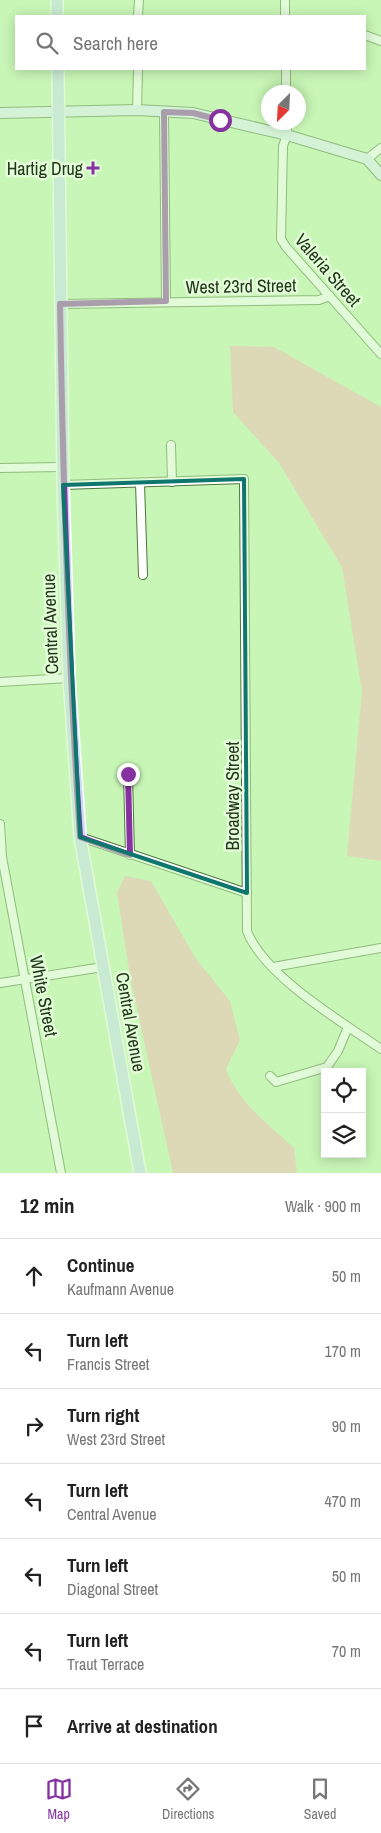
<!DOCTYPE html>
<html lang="en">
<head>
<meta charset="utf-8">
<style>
  body { margin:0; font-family:"Archivo Narrow",sans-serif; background:#f6f6f6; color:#222 }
  .controls { position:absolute; right:15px; bottom:15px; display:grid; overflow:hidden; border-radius:0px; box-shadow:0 2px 12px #0003 }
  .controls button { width:45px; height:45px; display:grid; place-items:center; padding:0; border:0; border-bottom:1px solid #e0e0e0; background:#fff; color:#222; font:25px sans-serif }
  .compass { position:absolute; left:261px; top:85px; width:45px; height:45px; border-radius:50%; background:#fff; box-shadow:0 2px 12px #0003; rotate:204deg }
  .stop { position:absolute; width:15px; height:15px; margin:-11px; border:4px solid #8632a1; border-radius:50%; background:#fff }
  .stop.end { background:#8632a1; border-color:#fff; box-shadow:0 1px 5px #0008 }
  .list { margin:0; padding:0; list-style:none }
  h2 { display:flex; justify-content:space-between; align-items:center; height:65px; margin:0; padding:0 20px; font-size:21px }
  h2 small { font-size:16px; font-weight:400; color:#767676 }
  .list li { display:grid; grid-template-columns:32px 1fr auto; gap:15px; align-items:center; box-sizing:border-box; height:75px; padding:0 20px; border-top:1px solid #e0e0e0 }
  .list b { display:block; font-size:19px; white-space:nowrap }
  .list p { margin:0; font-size:16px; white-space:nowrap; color:#767676 }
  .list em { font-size:16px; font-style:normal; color:#767676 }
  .icon { flex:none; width:28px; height:28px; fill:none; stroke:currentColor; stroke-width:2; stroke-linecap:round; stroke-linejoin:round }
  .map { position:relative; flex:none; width:381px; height:1173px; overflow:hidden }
  .search { position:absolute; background:#fff; box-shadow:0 2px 12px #0003; left:15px; right:15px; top:15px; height:55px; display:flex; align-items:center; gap:12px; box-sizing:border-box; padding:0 18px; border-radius:0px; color:#767676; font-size:19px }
  .sheet { height:590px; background:#fff }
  nav { display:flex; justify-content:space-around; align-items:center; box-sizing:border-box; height:70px; border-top:1px solid #e0e0e0; background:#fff; font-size:14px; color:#767676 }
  nav a { display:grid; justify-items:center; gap:2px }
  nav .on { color:#8632a1 }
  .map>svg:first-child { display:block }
  .green { fill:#f6b6b8 }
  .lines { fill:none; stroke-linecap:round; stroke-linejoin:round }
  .street-casing { stroke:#4e763c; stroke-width:10 }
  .secondary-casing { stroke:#4e763c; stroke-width:12 }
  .primary-casing { stroke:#fff; stroke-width:14 }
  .street { stroke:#fff; stroke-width:8 }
  .secondary { stroke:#e3edfa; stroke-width:10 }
  .primary { stroke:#c8daf4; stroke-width:11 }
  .route { stroke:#8632a1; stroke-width:6 }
  .marked { fill:none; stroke:#0f766e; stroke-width:4; stroke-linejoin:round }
  .poi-dot { fill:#8632a1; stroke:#e2fdd7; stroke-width:2 }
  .labels { text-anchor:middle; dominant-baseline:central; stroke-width:5; stroke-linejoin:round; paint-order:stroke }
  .poi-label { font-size:18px; fill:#24351c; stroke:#e2fdd7; text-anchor:end }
  .street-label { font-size:18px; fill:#24351c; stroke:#e2fdd7 }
</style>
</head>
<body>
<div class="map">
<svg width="381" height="1173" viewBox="0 0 381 1173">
  <rect width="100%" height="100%" fill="#c8f6b6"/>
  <!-- green -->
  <g class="green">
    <path d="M230,346L274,347L381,407V861L347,856L362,691L342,567L279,463L233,412Z"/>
    <path d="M125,876L151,881L196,959L230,1001L240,1040L226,1069C238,1102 269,1125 294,1148L297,1173H173L130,977L117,892Z"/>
  </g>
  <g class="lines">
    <!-- street casing -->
    <g class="street-casing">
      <g id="street">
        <path d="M285,0V16"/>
        <path d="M138,16L139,0"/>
        <path d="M365,35L381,41"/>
        <path d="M286,69V92"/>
        <path d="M137,110L138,69"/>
        <path d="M164,112L166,301"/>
        <path d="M287,122V135L283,146L281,239L286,247L381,354"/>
        <path d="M367,159L381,148"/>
        <path d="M61,304L319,300L330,296"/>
        <path d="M171,445L172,482"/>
        <path d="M0,468L62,467"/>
        <path d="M140,483L143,575"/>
        <path d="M63,485L244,479L247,931C264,976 342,1022 381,1049"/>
        <path d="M0,682L69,678"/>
        <path d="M128,774L130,855"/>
        <path d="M0,824L2,857L61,1173"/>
        <path d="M80,837L247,893"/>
        <path d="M273,967L381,948"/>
        <path d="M0,983L103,967"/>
        <path d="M270,1076L276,1082L327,1067L338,1051L348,1027"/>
      </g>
    </g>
    <!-- secondary casing -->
    <g class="secondary-casing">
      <path id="secondary" d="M0,113L137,110L193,113L287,135L367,159L381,175"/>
    </g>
    <!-- primary casing -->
    <g class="primary-casing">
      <g id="primary">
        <path d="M57,0V16"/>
        <path d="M58,69L63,485L69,678L80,837L140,1173"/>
      </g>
    </g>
    <!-- street -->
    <use href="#street" class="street"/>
    <!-- secondary -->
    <use href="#secondary" class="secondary"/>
    <!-- primary -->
    <use href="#primary" class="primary"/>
  </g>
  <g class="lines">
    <!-- route -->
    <path class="route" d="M128,774L130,855L80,837C68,659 63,482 60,304L166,301L164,112L193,113L220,120"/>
  </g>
  <!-- marked area -->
  <path d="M0 0H381V1173H0ZM244,479L247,893L80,837L63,485Z" fill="#c8f6b6" fill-opacity=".55" fill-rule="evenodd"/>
  <path class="marked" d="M244,479L247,893L80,837L63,485Z"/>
  <!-- markers -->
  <path class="poi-dot" d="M90.5 160.5h5v5h5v5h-5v5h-5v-5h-5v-5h5z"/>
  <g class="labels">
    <!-- poi labels -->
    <g class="poi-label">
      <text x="83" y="168">Hartig Drug</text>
    </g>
    <!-- street labels -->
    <g class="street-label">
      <text transform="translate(328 270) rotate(49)">Valeria Street</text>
      <text transform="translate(241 286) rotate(-1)">West 23rd Street</text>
      <text transform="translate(50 624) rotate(-92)">Central Avenue</text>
      <text transform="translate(232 796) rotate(-90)">Broadway Street</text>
      <text transform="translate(44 996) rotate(79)">White Street</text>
      <text transform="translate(131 1022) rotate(80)">Central Avenue</text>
    </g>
  </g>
</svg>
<div class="controls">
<button><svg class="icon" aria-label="locate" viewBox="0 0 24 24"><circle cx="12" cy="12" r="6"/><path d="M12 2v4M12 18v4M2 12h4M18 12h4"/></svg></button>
<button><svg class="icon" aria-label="layers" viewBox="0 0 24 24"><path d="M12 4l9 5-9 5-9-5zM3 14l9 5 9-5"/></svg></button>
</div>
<svg class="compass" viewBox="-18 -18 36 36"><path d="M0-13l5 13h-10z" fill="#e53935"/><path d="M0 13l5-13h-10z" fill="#767676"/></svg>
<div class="stop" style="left:220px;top:120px"></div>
<div class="stop end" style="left:128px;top:774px"></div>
<div class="search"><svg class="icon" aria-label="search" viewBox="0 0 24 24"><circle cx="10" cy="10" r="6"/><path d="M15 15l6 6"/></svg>Search here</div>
</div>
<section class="sheet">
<h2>12 min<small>Walk · 900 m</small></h2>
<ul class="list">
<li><svg class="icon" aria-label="ahead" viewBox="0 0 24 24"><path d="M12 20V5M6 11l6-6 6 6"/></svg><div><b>Continue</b><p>Kaufmann Avenue</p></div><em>50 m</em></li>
<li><svg class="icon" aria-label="left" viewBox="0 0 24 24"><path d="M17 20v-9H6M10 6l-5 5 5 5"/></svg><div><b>Turn left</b><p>Francis Street</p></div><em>170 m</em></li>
<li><svg class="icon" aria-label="right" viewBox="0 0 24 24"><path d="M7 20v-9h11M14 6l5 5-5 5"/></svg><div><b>Turn right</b><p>West 23rd Street</p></div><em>90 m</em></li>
<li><svg class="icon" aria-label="left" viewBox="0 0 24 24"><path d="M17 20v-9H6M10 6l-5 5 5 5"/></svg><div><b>Turn left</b><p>Central Avenue</p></div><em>470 m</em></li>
<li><svg class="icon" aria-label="left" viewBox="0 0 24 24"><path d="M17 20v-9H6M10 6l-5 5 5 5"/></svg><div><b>Turn left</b><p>Diagonal Street</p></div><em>50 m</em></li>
<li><svg class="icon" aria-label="left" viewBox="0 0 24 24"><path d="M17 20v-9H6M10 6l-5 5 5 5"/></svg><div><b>Turn left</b><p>Traut Terrace</p></div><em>70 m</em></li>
<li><svg class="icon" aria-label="arrive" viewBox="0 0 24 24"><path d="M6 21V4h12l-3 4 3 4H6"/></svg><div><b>Arrive at destination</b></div></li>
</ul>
</section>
<nav>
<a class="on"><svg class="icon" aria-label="map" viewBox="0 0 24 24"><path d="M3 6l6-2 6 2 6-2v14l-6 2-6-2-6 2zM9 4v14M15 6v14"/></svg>Map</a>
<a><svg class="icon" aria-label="directions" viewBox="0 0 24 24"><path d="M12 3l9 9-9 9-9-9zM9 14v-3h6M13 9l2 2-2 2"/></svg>Directions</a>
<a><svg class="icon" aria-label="saved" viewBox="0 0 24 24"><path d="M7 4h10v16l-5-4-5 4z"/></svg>Saved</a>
</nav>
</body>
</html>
